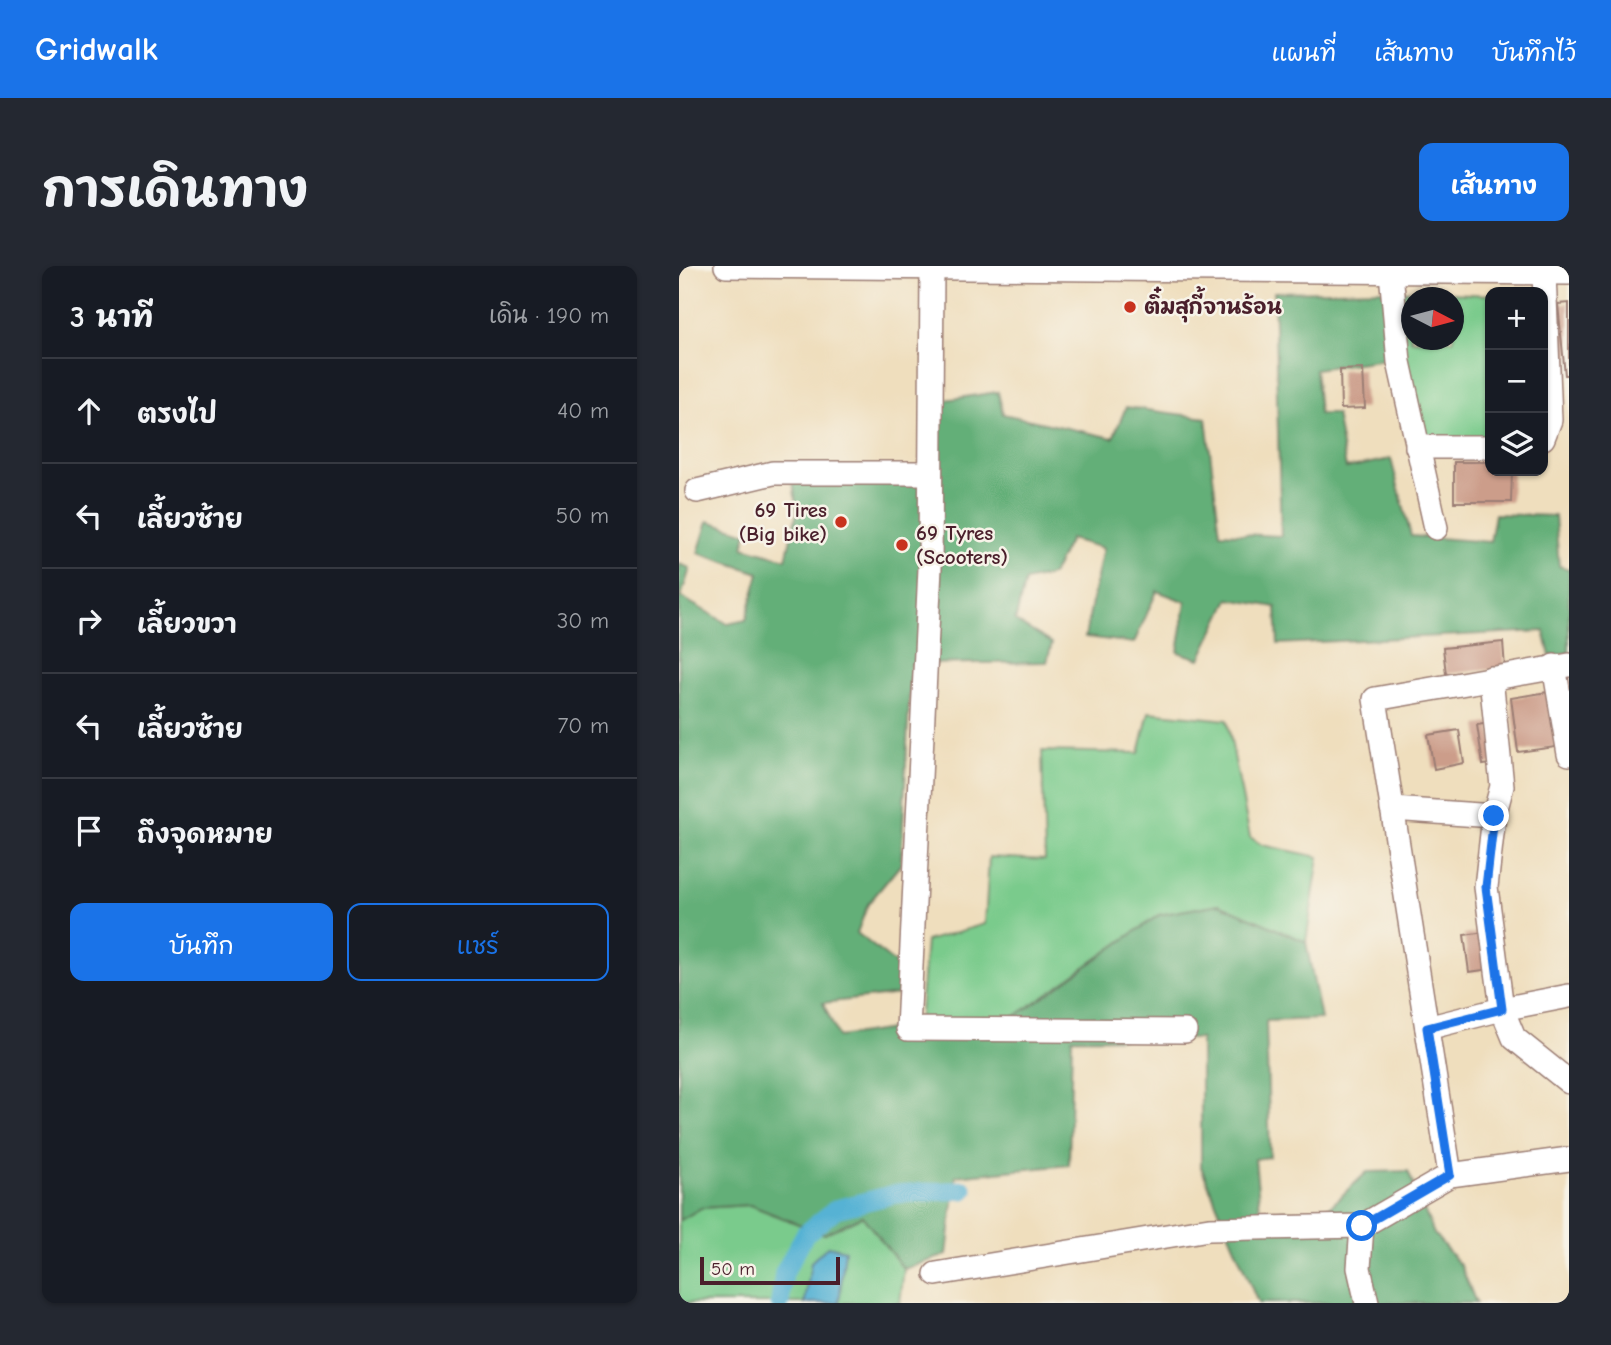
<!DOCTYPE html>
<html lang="th">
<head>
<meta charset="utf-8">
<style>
  body { margin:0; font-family:"Comic Neue","Playpen Sans Thai",sans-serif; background:#242831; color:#f1f3f6 }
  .controls { position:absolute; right:21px; top:21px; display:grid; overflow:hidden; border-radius:14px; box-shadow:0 2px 5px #0004 }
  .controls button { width:63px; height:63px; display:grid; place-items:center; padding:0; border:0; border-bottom:2px solid #363941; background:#171b24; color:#f1f3f6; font:35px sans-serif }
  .compass { position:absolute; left:722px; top:21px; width:63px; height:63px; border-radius:50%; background:#171b24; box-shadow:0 2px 5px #0004; rotate:96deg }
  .scale { position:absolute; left:21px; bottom:18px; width:140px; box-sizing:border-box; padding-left:7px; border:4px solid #4a1f2b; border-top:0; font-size:19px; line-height:24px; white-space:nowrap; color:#4a1f2b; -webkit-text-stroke:5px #f7f3e8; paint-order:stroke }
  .stop { position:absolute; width:21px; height:21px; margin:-16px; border:5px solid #1a73e8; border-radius:50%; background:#fff }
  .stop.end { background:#1a73e8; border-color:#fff; box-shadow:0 2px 7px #0008 }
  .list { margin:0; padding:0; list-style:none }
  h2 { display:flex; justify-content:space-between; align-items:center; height:91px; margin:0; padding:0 28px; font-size:30px }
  h2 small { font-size:23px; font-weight:400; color:#9ea1a6 }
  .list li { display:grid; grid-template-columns:46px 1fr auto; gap:21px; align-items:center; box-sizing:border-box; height:105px; padding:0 28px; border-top:2px solid #363941 }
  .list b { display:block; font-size:26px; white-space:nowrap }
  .list em { font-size:23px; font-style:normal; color:#9ea1a6 }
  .actions { display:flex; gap:14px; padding:21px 28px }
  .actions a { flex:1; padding:16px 0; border:2px solid #1a73e8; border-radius:14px; text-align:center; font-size:24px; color:#1a73e8 }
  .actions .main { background:#1a73e8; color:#fff }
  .icon { flex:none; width:38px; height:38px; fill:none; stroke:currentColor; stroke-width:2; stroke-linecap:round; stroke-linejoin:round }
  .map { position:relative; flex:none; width:890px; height:1037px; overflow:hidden; border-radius:14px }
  header { display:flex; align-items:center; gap:42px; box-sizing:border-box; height:98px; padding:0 35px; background:#1a73e8; color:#fff }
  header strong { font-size:33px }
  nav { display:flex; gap:38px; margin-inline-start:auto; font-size:24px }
  .intro { display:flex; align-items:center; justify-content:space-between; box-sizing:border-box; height:168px; padding:0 42px }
  h1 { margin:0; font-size:49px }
  .button { padding:18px 32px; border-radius:14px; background:#1a73e8; color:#fff; font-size:24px; font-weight:700 }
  main { display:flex; gap:42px; padding:0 42px }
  aside { flex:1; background:#171b24; border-radius:14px; box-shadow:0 2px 5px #0004 }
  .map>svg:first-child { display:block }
  .green { fill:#7acb8c; stroke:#62755c; stroke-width:2; fill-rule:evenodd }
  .forest { fill:#63af78; stroke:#566752; stroke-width:2 }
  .water { fill:#56b2d4; stroke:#506880; stroke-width:2 }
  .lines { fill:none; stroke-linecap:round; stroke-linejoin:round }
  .canal { stroke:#56b2d4; stroke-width:19 }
  .building { fill:#cc9d8a }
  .minor-casing { stroke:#9c7e74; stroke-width:26 }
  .minor { stroke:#fff; stroke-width:23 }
  .route { stroke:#1a73e8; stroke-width:9 }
  .poi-dot { fill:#c8321e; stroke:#f7f3e8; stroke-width:2.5 }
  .labels { text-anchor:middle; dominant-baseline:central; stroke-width:5; stroke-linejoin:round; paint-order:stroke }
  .poi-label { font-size:21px; font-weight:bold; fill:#4a1f2b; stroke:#f7f3e8; text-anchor:start }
</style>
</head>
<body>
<header>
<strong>Gridwalk</strong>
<nav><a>แผนที่</a><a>เส้นทาง</a><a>บันทึกไว้</a></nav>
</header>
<div class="intro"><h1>การเดินทาง</h1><a class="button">เส้นทาง</a></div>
<main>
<aside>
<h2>3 นาที<small>เดิน · 190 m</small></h2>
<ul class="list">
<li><svg class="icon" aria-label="ahead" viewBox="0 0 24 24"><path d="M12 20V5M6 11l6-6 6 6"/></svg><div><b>ตรงไป</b></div><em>40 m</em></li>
<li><svg class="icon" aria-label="left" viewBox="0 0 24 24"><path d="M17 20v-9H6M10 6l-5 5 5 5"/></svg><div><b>เลี้ยวซ้าย</b></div><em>50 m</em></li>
<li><svg class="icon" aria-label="right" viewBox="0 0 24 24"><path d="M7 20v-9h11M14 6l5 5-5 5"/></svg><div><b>เลี้ยวขวา</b></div><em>30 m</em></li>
<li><svg class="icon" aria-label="left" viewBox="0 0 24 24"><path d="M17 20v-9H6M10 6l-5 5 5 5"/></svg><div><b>เลี้ยวซ้าย</b></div><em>70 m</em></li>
<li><svg class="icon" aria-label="arrive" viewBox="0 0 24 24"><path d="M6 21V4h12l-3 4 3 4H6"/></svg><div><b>ถึงจุดหมาย</b></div></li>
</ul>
<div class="actions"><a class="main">บันทึก</a><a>แชร์</a></div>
</aside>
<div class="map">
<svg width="890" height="1037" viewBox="0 0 890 1037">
  <rect width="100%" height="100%" fill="#f7f3e8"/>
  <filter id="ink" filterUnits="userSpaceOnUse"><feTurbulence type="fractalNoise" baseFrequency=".0143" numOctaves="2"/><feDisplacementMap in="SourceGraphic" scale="14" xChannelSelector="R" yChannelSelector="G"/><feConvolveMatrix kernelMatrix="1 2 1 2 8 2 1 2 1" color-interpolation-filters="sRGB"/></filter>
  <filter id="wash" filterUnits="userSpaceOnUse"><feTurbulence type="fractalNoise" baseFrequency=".00686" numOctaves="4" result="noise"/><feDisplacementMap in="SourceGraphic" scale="28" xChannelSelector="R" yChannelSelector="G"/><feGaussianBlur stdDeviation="1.57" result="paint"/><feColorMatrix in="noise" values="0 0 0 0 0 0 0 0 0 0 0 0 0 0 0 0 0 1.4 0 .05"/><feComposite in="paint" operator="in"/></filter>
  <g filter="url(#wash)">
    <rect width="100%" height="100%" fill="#efdebd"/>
    <!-- green -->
    <g class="green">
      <path d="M709,24L811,29V175L759,176L739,162L708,93ZM732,32H774V74H732Z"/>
      <path d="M470,446L548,454L571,571L583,579L640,591L627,676L540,638L480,649L335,751L240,759L247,675L306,658L310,591L366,594L363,485L460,487Z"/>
      <path d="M71,939L145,968L183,950L225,1003L221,1037H0V955L22,942Z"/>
    </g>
    <!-- forest -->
    <path class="forest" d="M709,24L708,93L636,103L640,148H657L667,202L712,193L732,270L811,276L816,248L876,250L880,300L890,303V387L871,390L865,365L599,378L597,341L550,333L521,393L499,386L507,336L478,325L455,377L406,371L424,282L391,273L373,309L346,315L336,355L373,377L368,396L232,398L222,598L189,638L178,667L218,699L220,728L144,737L159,771L240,759L335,751L480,649L540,638L627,676L642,753L587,755L591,891L576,893L581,944L641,946L653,939L688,906L729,905L755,968L782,1000L797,1037H579L522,901V773L393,772L390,899L277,910L268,989L225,1003L183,950L145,968L71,939L22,942L0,955V298L11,302L2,331L49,358L67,354L80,307L19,287L29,255L68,267L64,281L107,293L118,246L114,215L261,219L259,135L319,126L324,148L434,172L447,141L527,152L541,267L602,270L595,26Z"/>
    <!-- water -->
    <path class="water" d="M149,980L166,984L160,1037H126L132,996Z"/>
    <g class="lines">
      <!-- canal -->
      <path class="canal" d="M101,1037L105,1007L126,968L157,943L216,928L285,924"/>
    </g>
    <g id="blocks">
      <!-- building -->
      <g class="building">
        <path d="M890,37V109H886L879,38Z"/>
        <path d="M684,103L686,142L662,143L661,104Z"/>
        <path d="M775,196H811V205H833L832,236H775Z"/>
        <path d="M824,376L826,402L767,408L764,382Z"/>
        <path d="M869,426L877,481L839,486L832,432Z"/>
        <path d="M811,457L817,497L804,499L798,459Z"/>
        <path d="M780,464L785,497L755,503L749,469Z"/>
        <path d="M806,666L811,703L790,706L785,669Z"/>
      </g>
    </g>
  </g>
  <g filter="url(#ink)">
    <use href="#blocks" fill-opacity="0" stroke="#9c7e74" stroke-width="2"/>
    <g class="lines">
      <!-- minor casing -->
      <g class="minor-casing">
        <g id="minor">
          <path d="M47,0L890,7"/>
          <path d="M253,2L251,302L229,763L506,765"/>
          <path d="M712,6L720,96L757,262"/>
          <path d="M864,172L871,154L865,7L868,0"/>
          <path d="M738,181H811"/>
          <path d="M18,225L94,207H251"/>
          <path d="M875,400L890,488"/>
          <path d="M812,412L823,520L815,550L807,621L823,743L835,772L890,816"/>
          <path d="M713,543L815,550"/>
          <path d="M748,762L823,743L890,730"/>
          <path d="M771,909L696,433L890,399"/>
          <path d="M683,960L680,1002L688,1037"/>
          <path d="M257,1008L530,963L683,960L771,909L890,893"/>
        </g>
      </g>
      <!-- minor -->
      <use href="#minor" class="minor"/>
    </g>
  </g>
  <g class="lines" filter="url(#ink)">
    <!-- route -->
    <path class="route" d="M683,960L771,909L748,762L823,743L807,621L815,550"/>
  </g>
  <!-- markers -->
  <g class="poi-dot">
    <circle cx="451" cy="41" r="7"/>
    <circle cx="162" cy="256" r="7"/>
    <circle cx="223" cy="279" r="7"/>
  </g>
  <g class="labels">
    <!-- poi labels -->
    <g class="poi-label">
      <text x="465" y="41">ติ๋มสุกี้จานร้อน</text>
      <text x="148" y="244" text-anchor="end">69 Tires<tspan x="148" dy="24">(Big bike)</tspan></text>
      <text x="237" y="267">69 Tyres<tspan x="237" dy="24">(Scooters)</tspan></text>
    </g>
  </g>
</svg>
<div class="controls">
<button>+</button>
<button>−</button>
<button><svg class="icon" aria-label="layers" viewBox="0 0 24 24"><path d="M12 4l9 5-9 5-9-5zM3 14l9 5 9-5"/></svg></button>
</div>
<svg class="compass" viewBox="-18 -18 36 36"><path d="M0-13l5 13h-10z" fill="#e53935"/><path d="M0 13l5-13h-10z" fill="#9ea1a6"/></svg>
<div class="scale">50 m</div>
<div class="stop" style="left:683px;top:960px"></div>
<div class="stop end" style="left:815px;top:550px"></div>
</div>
</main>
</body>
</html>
